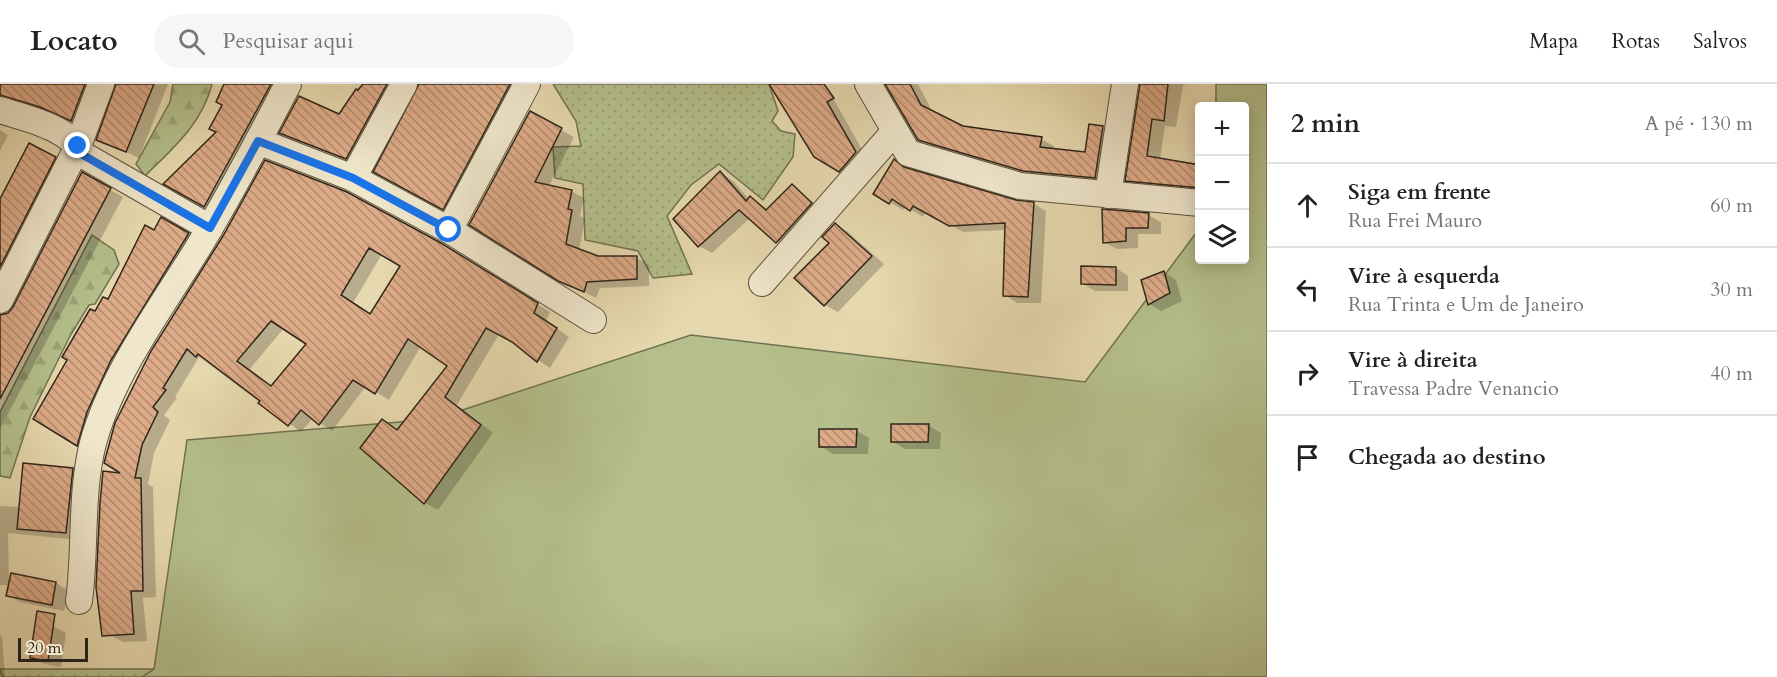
<!DOCTYPE html>
<html lang="pt">
<head>
<meta charset="utf-8">
<style>
  body { margin:0; font-family:Cardo,serif; background:#f6f6f6; color:#222 }
  .controls { position:absolute; right:18px; top:18px; display:grid; overflow:hidden; border-radius:6px; box-shadow:0 3px 15px #0003 }
  .controls button { width:54px; height:54px; display:grid; place-items:center; padding:0; border:0; border-bottom:2px solid #e0e0e0; background:#fff; color:#222; font:30px sans-serif }
  .scale { position:absolute; left:18px; bottom:15px; width:70px; box-sizing:border-box; padding-left:6px; border:3px solid #2e251a; border-top:0; font-size:16px; line-height:21px; white-space:nowrap; color:#2e251a; -webkit-text-stroke:4px #efe6cb; paint-order:stroke }
  .stop { position:absolute; width:18px; height:18px; margin:-14px; border:4px solid #1a73e8; border-radius:50%; background:#fff }
  .stop.end { background:#1a73e8; border-color:#fff; box-shadow:0 2px 6px #0008 }
  .list { margin:0; padding:0; list-style:none }
  h2 { display:flex; justify-content:space-between; align-items:center; height:78px; margin:0; padding:0 24px; font-size:26px }
  h2 small { font-size:20px; font-weight:400; color:#767676 }
  .list li { display:grid; grid-template-columns:39px 1fr auto; gap:18px; align-items:center; box-sizing:border-box; height:84px; padding:0 24px; border-top:2px solid #e0e0e0 }
  .list b { display:block; font-size:22px; white-space:nowrap }
  .list p { margin:0; font-size:20px; white-space:nowrap; color:#767676 }
  .list em { font-size:20px; font-style:normal; color:#767676 }
  .icon { flex:none; width:33px; height:33px; fill:none; stroke:currentColor; stroke-width:2; stroke-linecap:round; stroke-linejoin:round }
  .map { position:relative; flex:none; width:1267px; height:593px; overflow:hidden }
  header { display:flex; align-items:center; gap:36px; box-sizing:border-box; height:84px; padding:0 30px; background:#fff; border-bottom:2px solid #e0e0e0 }
  header strong { font-size:28px }
  nav { display:flex; gap:33px; margin-inline-start:auto; font-size:21px }
  .search { width:420px; height:54px; background:#f6f6f6; display:flex; align-items:center; gap:15px; box-sizing:border-box; padding:0 21px; border-radius:33px; color:#767676; font-size:22px }
  main { display:flex }
  aside { flex:1; background:#fff }
  .map>svg:first-child { display:block }
  .grass { fill:url(#grass-dots); stroke:#717253; stroke-width:1.5 }
  .forest { fill:url(#forest-firs); stroke:#717253; stroke-width:1.5 }
  .park { fill:#b4bf8c; stroke:#717253; stroke-width:1.5 }
  .shadow { fill:#0003; fill-rule:evenodd }
  .building { fill:url(#building-back-hatch); stroke:#2e251a; stroke-width:1.5; fill-rule:evenodd }
  .lines { fill:none; stroke-linecap:round; stroke-linejoin:round }
  .street-casing { stroke:#5c523f; stroke-width:28 }
  .street { stroke:#efe6cb; stroke-width:26 }
  .route { stroke:#1a73e8; stroke-width:8 }
</style>
</head>
<body>
<header>
<strong>Locato</strong>
<div class="search"><svg class="icon" aria-label="search" viewBox="0 0 24 24"><circle cx="10" cy="10" r="6"/><path d="M15 15l6 6"/></svg>Pesquisar aqui</div>
<nav><a>Mapa</a><a>Rotas</a><a>Salvos</a></nav>
</header>
<main>
<div class="map">
<svg width="1267" height="593" viewBox="0 0 1267 593">
  <defs>
    <pattern id="grass-dots" width="8" height="8" patternUnits="userSpaceOnUse" patternTransform="scale(1.5)"><rect width="8" height="8" fill="#b4bf8c"/><path d="M2 2h.1M6 6h.1" fill="none" stroke="#9ba478" stroke-width="1.8" stroke-linecap="round"/></pattern>
    <pattern id="forest-firs" width="22" height="20" patternUnits="userSpaceOnUse" patternTransform="scale(1.5)"><rect width="22" height="20" fill="#b4bf8c"/><path d="M5 1l3.5 6h-7zM16 11l3.5 6h-7z" fill="#9ba478"/></pattern>
    <pattern id="building-back-hatch" width="6" height="6" patternUnits="userSpaceOnUse" patternTransform="scale(1.5)"><rect width="6" height="6" fill="#ddab88"/><path d="M-1 5l2 2M0 0l6 6M5-1l2 2" fill="none" stroke="#b48b6e"/></pattern>
  </defs>
  <rect width="100%" height="100%" fill="#e7d9af"/>
  <filter id="stains"><feTurbulence type="fractalNoise" baseFrequency=".00333" numOctaves="4"/><feColorMatrix values="0 0 0 0 .2 0 0 0 0 .09 0 0 0 0 .02 0 0 0 .5 -.17"/></filter>
  <radialGradient id="worn" r=".72"><stop offset=".6" stop-color="#630" stop-opacity="0"/><stop offset="1" stop-color="#630" stop-opacity=".3"/></radialGradient>
  <!-- grass -->
  <g class="grass">
    <path d="M553,0H769L778,27L772,37L781,47L795,50L793,73L763,116L719,80L691,101L667,132L692,190L653,194L638,167L585,156L583,100L555,94L553,63L581,62L576,37Z"/>
    <path d="M0,585H154L170,593H2Z"/>
  </g>
  <!-- forest -->
  <g class="forest">
    <path d="M173,0H212C202,40 173,64 145,92L136,80L170,18Z"/>
    <path d="M92,151L114,166L119,180L95,220L89,221L70,252L30,333L10,394L0,392V328Z"/>
  </g>
  <!-- park -->
  <path class="park" d="M1216,0H1267V593H142L154,585L187,356L435,335L691,251L1085,298L1199,145L1200,176H1244V22H1216Z"/>
  <!-- shadow -->
  <g class="shadow">
    <path d="M0,0H26L25,21L0,20Z"/>
    <path d="M48,0H101L84,43L61,32Z"/>
    <path d="M116,0H168L139,74L98,55L117,5Z"/>
    <path d="M224,0H284L218,129L165,99L218,48L224,21L218,17Z"/>
    <path d="M361,0H403L359,81L281,49L340,32Z"/>
    <path d="M419,0H526L456,132L388,95L419,7Z"/>
    <path d="M771,0H825L868,76L852,94L815,72Z"/>
    <path d="M887,0H918L933,29L963,43L1041,55L1054,62L1053,66L1087,70L1090,41L1103,44L1116,51L1108,100L1037,94L932,63L919,55Z"/>
    <path d="M1141,0H1187L1183,1L1176,43L1165,42L1160,75L1200,81V109L1140,103L1127,96Z"/>
    <path d="M530,29L574,53L549,102L571,107L584,114L580,132L585,135L579,166L598,174H637L649,181V202L600,204L596,214L559,195L471,140Z"/>
    <path d="M0,46L8,51L0,67Z"/>
    <path d="M55,74L67,82L0,215V118Z"/>
    <path d="M894,77L907,84L1016,118L1034,120L1046,127L1041,219H1017L1005,211L1006,146L963,148L926,128L923,133L905,122L903,126L875,109Z"/>
    <path d="M721,89L733,97L749,115L769,126L792,102L824,127L789,165L777,158L750,134L712,169L699,162Z"/>
    <path d="M82,90L123,113L0,345V230L2,232L15,224Z"/>
    <path d="M1104,126L1148,131L1161,138V150H1138V164L1117,165L1104,158Z"/>
    <path d="M161,135L201,158L90,368L35,334L96,230L108,217Z"/>
    <path d="M835,140L848,148L884,180L838,228L825,221Z"/>
    <path d="M224,153L455,168L550,228L546,237L569,253L550,284L499,250L457,321L493,349L438,426L425,419L362,364L383,337L399,347L449,281L421,262L389,316L366,302L332,347L313,334L301,348L199,273L175,313L177,314L164,331L170,336L154,369L148,400L153,403L156,513L143,514L147,557L123,558L110,551L127,391L106,378ZM382,170L402,181L371,231L353,219ZM284,244L308,259L273,303L249,286Z"/>
    <path d="M1116,184L1128,192V207H1095L1082,199Z"/>
    <path d="M1164,188L1176,196L1182,217L1161,227L1149,220Z"/>
    <path d="M929,342L941,349L940,365H905L892,357Z"/>
    <path d="M857,347L869,354L868,370H833L820,362Z"/>
    <path d="M73,385L85,393L79,456L8,449L9,501H0V422L21,423Z"/>
    <path d="M12,491L56,499L69,507L64,527L20,518L8,511Z"/>
    <path d="M53,542L66,549L61,583L44,580L32,573L36,543Z"/>
    <path d="M0,551L2,552L5,593H0Z"/>
  </g>
  <!-- building -->
  <g class="building">
    <path d="M0,0H85L71,37L40,23L0,11Z"/>
    <path d="M116,0H154L126,68L96,56Z"/>
    <path d="M224,0H271L204,123L163,100L216,48L209,45L222,21L216,18Z"/>
    <path d="M363,0H387L346,75L279,49L299,12L339,30L356,5L358,6Z"/>
    <path d="M419,0H510L443,126L373,88Z"/>
    <path d="M769,0H824L834,14L827,18L856,68L839,88L814,73Z"/>
    <path d="M885,0H910L921,21L963,42L1042,53L1040,63L1085,68L1089,40L1103,42L1095,94L1023,87L918,56Z"/>
    <path d="M1140,0H1168L1164,37L1152,35L1147,72L1200,81V104L1125,97Z"/>
    <path d="M530,27L562,44L535,98L572,106L568,125L572,126L566,160L598,172H637V195L587,198L584,208L558,197L469,141Z"/>
    <path d="M29,59L56,73L0,183V115Z"/>
    <path d="M894,75L904,83L1016,116L1034,118L1028,213L1003,212L1005,139L949,142L913,122L910,127L892,115L889,120L873,110Z"/>
    <path d="M265,76L347,108L441,159L538,219L534,229L557,244L537,278L512,258L486,244L445,313L481,341L424,420L360,364L382,335L397,346L447,282L408,255L375,310L353,296L319,341L301,326L288,342L258,319L260,317L198,270L196,273L187,265L163,304L166,306L153,323L158,328L142,361L135,394H141L143,507H131L134,550L102,552L96,503L100,419L103,387L120,389L104,379L115,339L151,267L223,152ZM369,164L400,182L370,230L341,211ZM271,237L306,260L271,302L237,277Z"/>
    <path d="M720,87L746,117L750,112L766,126L792,100L812,119L776,159L739,126L698,163L673,135Z"/>
    <path d="M82,88L111,104L0,315V231L8,229L13,223Z"/>
    <path d="M1102,125L1149,129L1148,144H1126V157L1103,159Z"/>
    <path d="M161,133L189,149L111,276L87,328L77,362L33,335L67,276L62,273L90,225L95,227L103,213L108,215L145,141L154,146Z"/>
    <path d="M835,139L872,172L824,222L794,194L829,159L822,153Z"/>
    <path d="M1081,182L1116,183V201L1081,200Z"/>
    <path d="M1164,187L1170,209L1148,221L1141,196Z"/>
    <path d="M891,340H929L928,358H891Z"/>
    <path d="M819,345H857L856,363H819Z"/>
    <path d="M23,379L73,384L66,449L17,445Z"/>
    <path d="M11,489L56,498L52,521L6,512Z"/>
    <path d="M37,527L55,530L48,577L30,574Z"/>
  </g>
  <g class="lines">
    <!-- street casing -->
    <g class="street-casing">
      <g id="street">
        <path d="M868,0L908,69L1020,102L1200,119"/>
        <path d="M0,26C28,35 69,43 83,71L210,144"/>
        <path d="M258,57L353,94L449,146L593,236"/>
        <path d="M353,94L404,0"/>
        <path d="M1108,111L1125,0"/>
        <path d="M449,146L527,0"/>
        <path d="M762,199L895,47"/>
        <path d="M0,216L78,62L101,0"/>
        <path d="M79,517C86,465 80,410 93,359C112,290 159,227 196,167C229,113 259,56 288,0"/>
      </g>
    </g>
    <!-- street -->
    <use href="#street" class="street"/>
  </g>
  <g class="lines">
    <!-- route -->
    <path class="route" d="M78,62L83,71L210,144L258,57L353,94L449,146"/>
  </g>
  <rect width="100%" height="100%" filter="url(#stains)"/>
  <rect width="100%" height="100%" fill="url(#worn)"/>
</svg>
<div class="controls">
<button>+</button>
<button>−</button>
<button><svg class="icon" aria-label="layers" viewBox="0 0 24 24"><path d="M12 4l9 5-9 5-9-5zM3 14l9 5 9-5"/></svg></button>
</div>
<div class="scale">20 m</div>
<div class="stop" style="left:449px;top:146px"></div>
<div class="stop end" style="left:78px;top:62px"></div>
</div>
<aside>
<h2>2 min<small>A pé · 130 m</small></h2>
<ul class="list">
<li><svg class="icon" aria-label="ahead" viewBox="0 0 24 24"><path d="M12 20V5M6 11l6-6 6 6"/></svg><div><b>Siga em frente</b><p>Rua Frei Mauro</p></div><em>60 m</em></li>
<li><svg class="icon" aria-label="left" viewBox="0 0 24 24"><path d="M17 20v-9H6M10 6l-5 5 5 5"/></svg><div><b>Vire à esquerda</b><p>Rua Trinta e Um de Janeiro</p></div><em>30 m</em></li>
<li><svg class="icon" aria-label="right" viewBox="0 0 24 24"><path d="M7 20v-9h11M14 6l5 5-5 5"/></svg><div><b>Vire à direita</b><p>Travessa Padre Venancio</p></div><em>40 m</em></li>
<li><svg class="icon" aria-label="arrive" viewBox="0 0 24 24"><path d="M6 21V4h12l-3 4 3 4H6"/></svg><div><b>Chegada ao destino</b></div></li>
</ul>
</aside>
</main>
</body>
</html>
